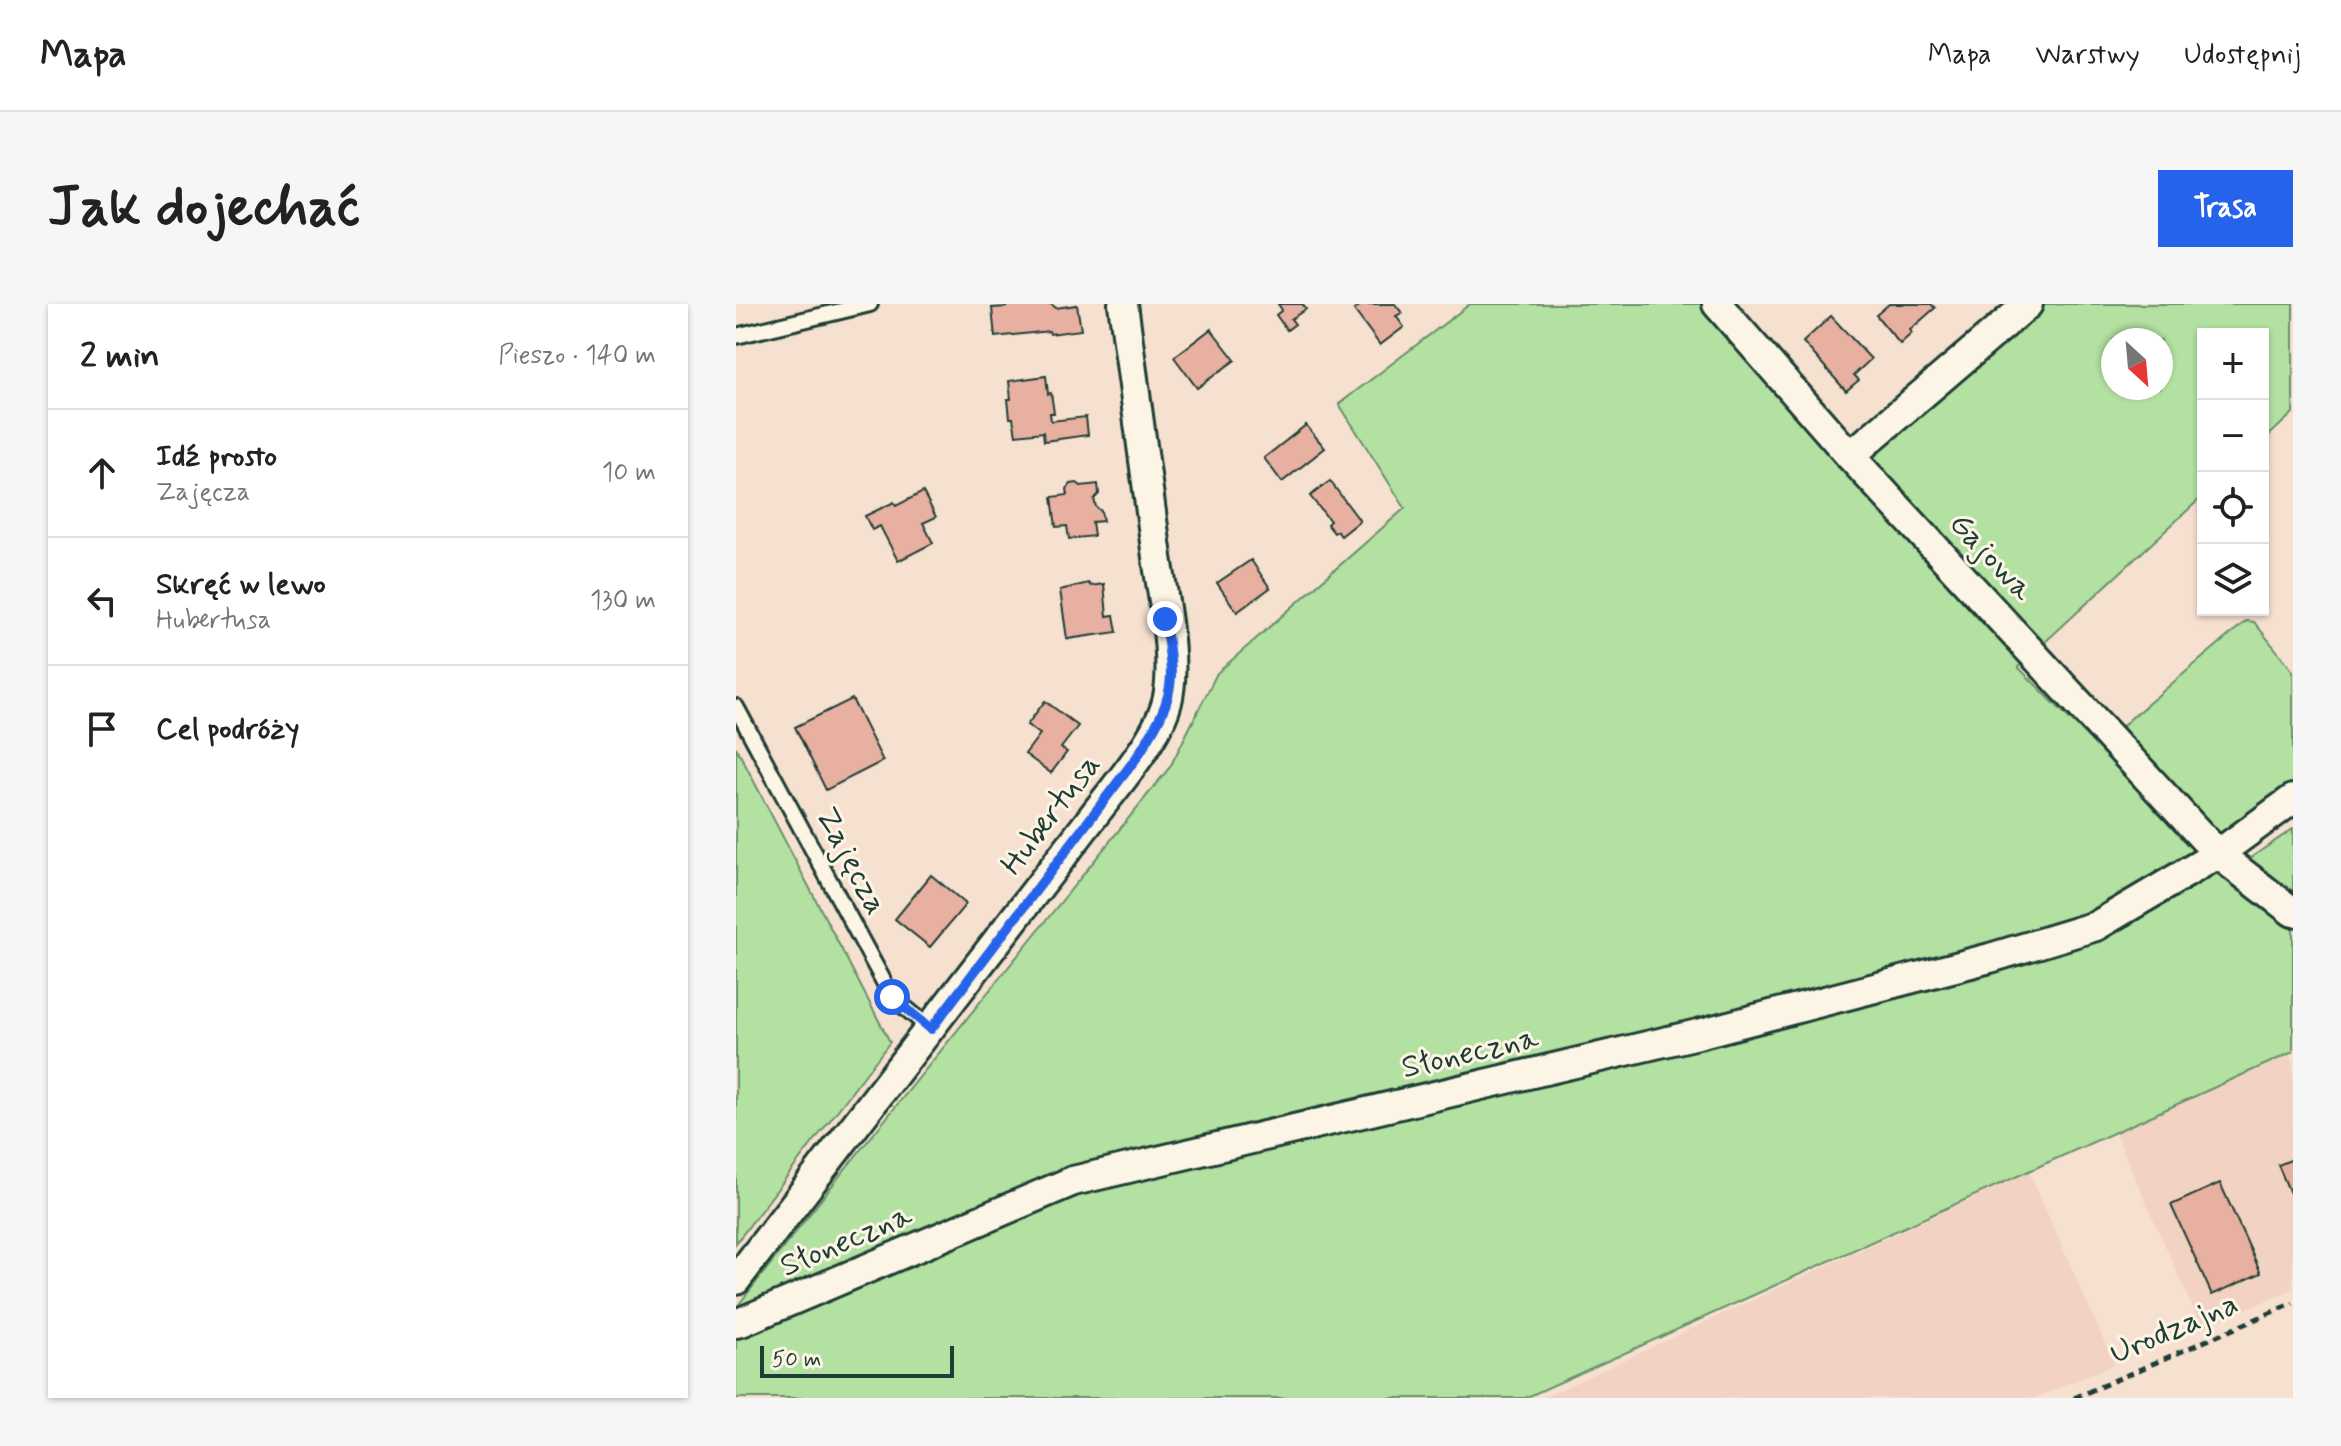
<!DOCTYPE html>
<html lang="pl">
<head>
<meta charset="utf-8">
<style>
  body { margin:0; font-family:Mynerve,sans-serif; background:#f6f6f6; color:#222 }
  .controls { position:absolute; right:24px; top:24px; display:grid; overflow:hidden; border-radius:0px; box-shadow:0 2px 6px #0004 }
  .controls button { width:72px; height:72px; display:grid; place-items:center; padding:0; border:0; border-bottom:2px solid #e0e0e0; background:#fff; color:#222; font:40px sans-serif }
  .compass { position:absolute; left:1365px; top:24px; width:72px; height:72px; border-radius:50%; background:#fff; box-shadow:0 2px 6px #0004; rotate:154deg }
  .scale { position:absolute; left:24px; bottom:20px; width:194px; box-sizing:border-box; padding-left:8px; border:4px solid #1f3d34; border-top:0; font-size:22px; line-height:28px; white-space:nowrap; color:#1f3d34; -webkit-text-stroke:6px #fcf5e5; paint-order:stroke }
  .stop { position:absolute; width:24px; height:24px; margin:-18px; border:6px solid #2563eb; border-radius:50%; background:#fff }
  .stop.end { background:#2563eb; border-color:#fff; box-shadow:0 2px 8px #0008 }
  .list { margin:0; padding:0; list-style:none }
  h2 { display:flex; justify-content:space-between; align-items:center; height:104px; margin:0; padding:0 32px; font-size:34px }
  h2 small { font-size:26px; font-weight:400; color:#767676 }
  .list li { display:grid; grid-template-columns:52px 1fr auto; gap:24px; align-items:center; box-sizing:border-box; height:128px; padding:0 32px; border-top:2px solid #e0e0e0 }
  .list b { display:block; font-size:30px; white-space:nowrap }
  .list p { margin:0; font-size:26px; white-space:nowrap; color:#767676 }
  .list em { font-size:26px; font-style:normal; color:#767676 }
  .icon { flex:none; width:44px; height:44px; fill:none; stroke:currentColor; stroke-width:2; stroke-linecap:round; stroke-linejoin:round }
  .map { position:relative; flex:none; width:1557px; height:1094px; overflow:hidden; border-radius:0px }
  header { display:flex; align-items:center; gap:48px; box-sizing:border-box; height:112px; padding:0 40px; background:#fff; border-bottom:2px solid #e0e0e0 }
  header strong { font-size:38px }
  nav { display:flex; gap:44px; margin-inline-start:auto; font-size:28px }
  .intro { display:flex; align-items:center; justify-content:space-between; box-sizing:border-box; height:192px; padding:0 48px }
  h1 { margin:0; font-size:56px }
  .button { padding:20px 36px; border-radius:0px; background:#2563eb; color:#fff; font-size:28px; font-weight:700 }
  main { display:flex; gap:48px; padding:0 48px }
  aside { flex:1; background:#fff; border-radius:0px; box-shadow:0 2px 6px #0004 }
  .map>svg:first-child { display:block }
  .built { fill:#f2d2c2 }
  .green { fill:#b2e1a1; stroke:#688f6a; stroke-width:2; fill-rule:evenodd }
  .building { fill:#e8b0a0; stroke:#1f3d34; stroke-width:2 }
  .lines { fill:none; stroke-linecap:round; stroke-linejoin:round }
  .service-casing { stroke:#1f3d34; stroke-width:20 }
  .minor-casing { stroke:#1f3d34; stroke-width:34 }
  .path { stroke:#1f3d34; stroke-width:5; stroke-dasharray:8 6; stroke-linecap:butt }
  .service { stroke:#fcf5e5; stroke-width:14 }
  .minor { stroke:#fcf5e5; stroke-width:28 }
  .route { stroke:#2563eb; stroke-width:10 }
  .labels { text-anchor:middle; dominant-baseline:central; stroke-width:6; stroke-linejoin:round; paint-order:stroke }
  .street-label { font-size:32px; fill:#1f3d34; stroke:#fcf5e5 }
</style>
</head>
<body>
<header>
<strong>Mapa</strong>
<nav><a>Mapa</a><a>Warstwy</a><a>Udostępnij</a></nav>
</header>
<div class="intro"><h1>Jak dojechać</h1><a class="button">Trasa</a></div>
<main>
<aside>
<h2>2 min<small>Pieszo · 140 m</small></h2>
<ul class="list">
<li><svg class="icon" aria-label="ahead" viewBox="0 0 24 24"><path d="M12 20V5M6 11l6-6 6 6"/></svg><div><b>Idź prosto</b><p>Zajęcza</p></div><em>10 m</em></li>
<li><svg class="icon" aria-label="left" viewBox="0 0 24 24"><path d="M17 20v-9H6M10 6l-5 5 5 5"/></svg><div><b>Skręć w lewo</b><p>Hubertusa</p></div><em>130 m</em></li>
<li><svg class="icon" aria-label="arrive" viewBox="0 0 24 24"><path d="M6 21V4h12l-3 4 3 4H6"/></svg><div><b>Cel podróży</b></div></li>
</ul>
</aside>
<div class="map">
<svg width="1557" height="1094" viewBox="0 0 1557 1094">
  <rect width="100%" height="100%" fill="#f6e0d0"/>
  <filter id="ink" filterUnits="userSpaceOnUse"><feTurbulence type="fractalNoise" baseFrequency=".0125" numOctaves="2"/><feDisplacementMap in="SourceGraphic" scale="16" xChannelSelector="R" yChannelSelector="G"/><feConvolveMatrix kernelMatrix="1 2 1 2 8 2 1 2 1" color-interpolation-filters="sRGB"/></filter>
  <g filter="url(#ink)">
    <!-- built -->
    <g class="built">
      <path d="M1553,751L1557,760V985L1466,1024L1379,829Z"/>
      <path d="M1293,868L1378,1060L1299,1094H806Z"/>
    </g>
    <!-- green -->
    <g class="green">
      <path d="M734,0H978L1113,162L1301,0H1557V109L1527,137V30H1467V192L1282,363L1489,571L1557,525V748L789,1094H0V1004L106,869L434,463L481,369L669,204L603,100ZM1377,36H1425V84H1377Z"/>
      <path d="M1510,317L1518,318L1557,367V481L1498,528L1489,532L1479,530L1389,431L1387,421Z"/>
      <path d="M0,443L154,738L0,939Z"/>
    </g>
    <!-- building -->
    <g class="building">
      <path d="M269,0H315L320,4L341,1L345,26L314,30L313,27L259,33L256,4L270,3Z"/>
      <path d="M542,0H566L570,5L555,15L559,20L551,26L540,11L546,6Z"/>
      <path d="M659,0L666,9L660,12L668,23L644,41L618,6L626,0Z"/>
      <path d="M1153,0H1195L1199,4L1174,26L1176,29L1164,40L1140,11Z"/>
      <path d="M1095,12L1135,55L1118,71L1123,76L1110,87L1067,38Z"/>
      <path d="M475,25L499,56L461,84L438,53Z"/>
      <path d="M310,72L312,90L315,89L318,109H314L315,117L350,113L352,131L308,137L307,128L280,131L277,114H274L272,95H275L273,77Z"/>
      <path d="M570,121L589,144L546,178L528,154Z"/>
      <path d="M594,177L624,217L605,232L601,227L598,229L591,220L594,217L574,192Z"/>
      <path d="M341,179L345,182L362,180L363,190L358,195L360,203L365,207L367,217L356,218L358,232L333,235L331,222L320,223L316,193L332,191L331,185L335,180Z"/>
      <path d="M187,188L200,213L187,219L197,239L162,257L144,222L136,226L129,212L158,198L160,202Z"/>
      <path d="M515,256L534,284L501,308L481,279Z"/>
      <path d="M352,279L355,282L368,280L371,312L378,311L381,328L331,335L324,286Z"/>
      <path d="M116,395L147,457L90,486L59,423Z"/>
      <path d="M309,397L342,422L325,444L331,448L315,469L289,450L304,430L291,421Z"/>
      <path d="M195,571L230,600L194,643L159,615Z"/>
      <path d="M1557,855V896L1542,861Z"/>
      <path d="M1484,879L1525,969L1476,991L1435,901Z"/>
    </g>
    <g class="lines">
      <!-- service casing -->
      <g class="service-casing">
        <g id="service">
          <path d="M0,32L134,0"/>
          <path d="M0,403L156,693L195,725"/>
        </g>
      </g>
      <!-- minor casing -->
      <g class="minor-casing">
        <g id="minor">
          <path d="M981,0L1114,152L1482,550L1557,608"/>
          <path d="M1114,152L1292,0"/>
          <path d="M0,976L355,515C379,483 421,436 431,398C441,358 427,295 421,253C410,169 398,84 387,0"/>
          <path d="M0,1019L5,1018L337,877L962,730L1254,654L1360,622L1482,550L1557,495"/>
        </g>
      </g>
      <!-- path -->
      <path class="path" d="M1338,1094L1557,999"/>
      <!-- service -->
      <use href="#service" class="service"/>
      <!-- minor -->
      <use href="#minor" class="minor"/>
    </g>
  </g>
  <g class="lines" filter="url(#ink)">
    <!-- route -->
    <path class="route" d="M156,693L195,725L401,453C416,429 434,403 435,372C435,354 431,334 429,315"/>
  </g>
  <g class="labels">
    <!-- street labels -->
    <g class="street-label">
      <text transform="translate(1255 253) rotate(47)">Gajowa</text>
      <text transform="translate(315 511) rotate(-53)">Hubertusa</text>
      <text transform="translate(115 557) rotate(62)">Zajęcza</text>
      <text transform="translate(734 749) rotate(-13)">Słoneczna</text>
      <text transform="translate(110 937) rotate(-23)">Słoneczna</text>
      <text transform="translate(1438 1025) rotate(-23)">Urodzajna</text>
    </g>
  </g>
</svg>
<div class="controls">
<button>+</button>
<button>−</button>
<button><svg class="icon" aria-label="locate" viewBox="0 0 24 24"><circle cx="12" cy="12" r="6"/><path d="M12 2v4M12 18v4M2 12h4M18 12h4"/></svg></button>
<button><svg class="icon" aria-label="layers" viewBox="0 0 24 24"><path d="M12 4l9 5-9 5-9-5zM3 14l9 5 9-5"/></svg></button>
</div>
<svg class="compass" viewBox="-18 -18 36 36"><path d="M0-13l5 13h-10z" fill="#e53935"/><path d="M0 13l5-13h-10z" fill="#767676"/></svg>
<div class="scale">50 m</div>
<div class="stop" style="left:156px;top:693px"></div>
<div class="stop end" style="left:429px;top:315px"></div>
</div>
</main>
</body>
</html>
